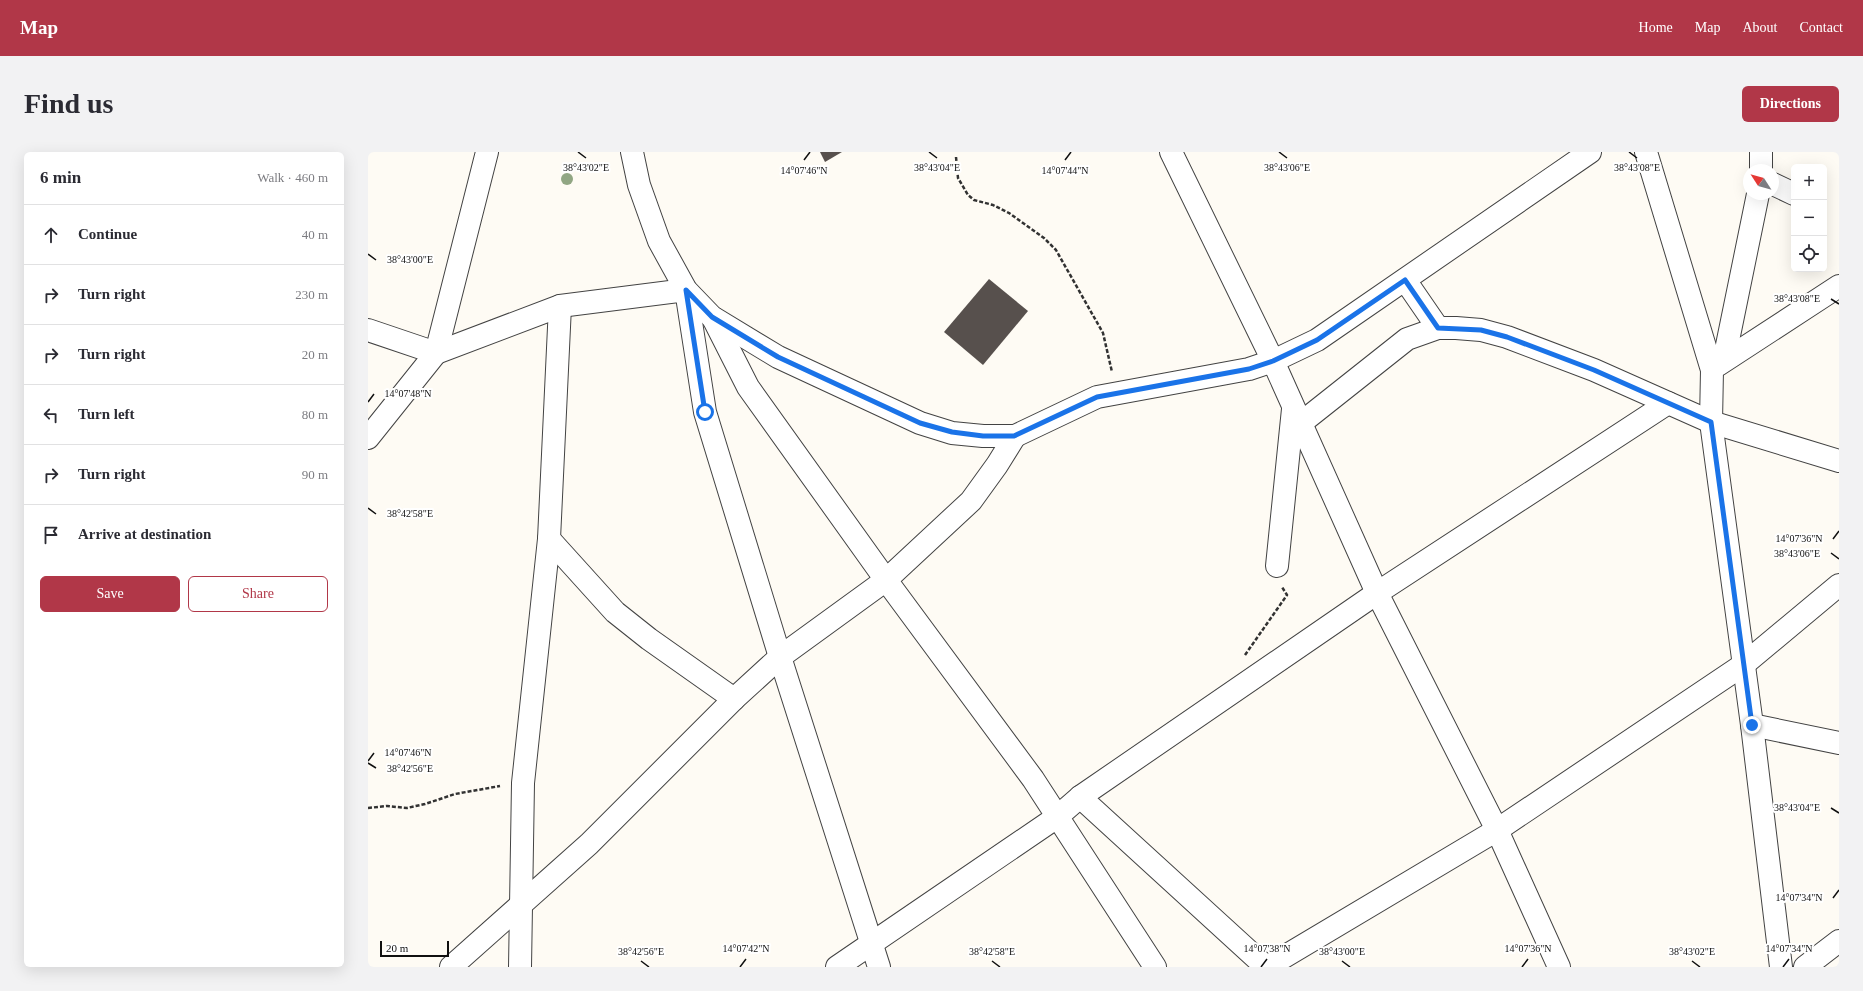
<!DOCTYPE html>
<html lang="en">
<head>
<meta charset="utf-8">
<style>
  body { margin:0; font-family:Georgia,serif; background:#f2f2f3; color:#2b2b33 }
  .controls { position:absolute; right:12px; top:12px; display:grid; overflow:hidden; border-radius:6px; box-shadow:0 4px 16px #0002 }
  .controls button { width:36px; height:36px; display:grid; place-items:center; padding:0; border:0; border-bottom:1px solid #e1e1e2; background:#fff; color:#2b2b33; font:20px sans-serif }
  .compass { position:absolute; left:1375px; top:12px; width:36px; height:36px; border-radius:50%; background:#fff; box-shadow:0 4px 16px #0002; rotate:306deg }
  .scale { position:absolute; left:12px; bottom:10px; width:69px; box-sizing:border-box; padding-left:4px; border:2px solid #101010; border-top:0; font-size:11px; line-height:14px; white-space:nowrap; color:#101010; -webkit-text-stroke:3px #fff; paint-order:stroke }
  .stop { position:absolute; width:12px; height:12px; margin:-9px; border:3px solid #1a73e8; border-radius:50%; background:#fff }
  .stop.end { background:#1a73e8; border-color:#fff; box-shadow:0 1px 4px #0008 }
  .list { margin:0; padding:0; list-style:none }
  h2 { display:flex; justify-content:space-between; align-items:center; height:52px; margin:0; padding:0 16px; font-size:17px }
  h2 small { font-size:13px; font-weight:400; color:#7c7c81 }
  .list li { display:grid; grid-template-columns:26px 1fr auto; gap:12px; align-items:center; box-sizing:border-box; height:60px; padding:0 16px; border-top:1px solid #e1e1e2 }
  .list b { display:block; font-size:15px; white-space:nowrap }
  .list em { font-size:13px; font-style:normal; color:#7c7c81 }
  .actions { display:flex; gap:8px; padding:12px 16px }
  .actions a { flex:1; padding:9px 0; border:1px solid #b13748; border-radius:6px; text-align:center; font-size:14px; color:#b13748 }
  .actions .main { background:#b13748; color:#fff }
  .icon { flex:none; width:22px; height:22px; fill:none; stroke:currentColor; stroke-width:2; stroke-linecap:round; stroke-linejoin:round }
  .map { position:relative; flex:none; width:1471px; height:815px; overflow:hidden; border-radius:6px }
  header { display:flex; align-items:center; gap:24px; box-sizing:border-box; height:56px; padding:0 20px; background:#b13748; color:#fff }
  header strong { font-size:19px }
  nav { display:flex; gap:22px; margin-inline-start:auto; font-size:14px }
  .intro { display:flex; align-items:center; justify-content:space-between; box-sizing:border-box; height:96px; padding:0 24px }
  h1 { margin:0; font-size:28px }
  .button { padding:10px 18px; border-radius:6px; background:#b13748; color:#fff; font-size:14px; font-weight:700 }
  main { display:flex; gap:24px; padding:0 24px }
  aside { flex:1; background:#fff; border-radius:6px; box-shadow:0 4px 16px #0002 }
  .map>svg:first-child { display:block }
  .building { fill:#57504d }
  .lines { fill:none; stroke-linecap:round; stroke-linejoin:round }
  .minor-casing { stroke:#434343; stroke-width:24 }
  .path { stroke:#323232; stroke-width:2.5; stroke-dasharray:4 2; stroke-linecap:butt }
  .minor { stroke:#fff; stroke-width:22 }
  .tree { fill:#91a683 }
  .route { stroke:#1a73e8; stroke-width:5 }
  .ticks { fill:none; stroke:#101010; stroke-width:1.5 }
  .ticks-label { font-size:10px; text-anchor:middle; fill:#101010; stroke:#fff; stroke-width:4; stroke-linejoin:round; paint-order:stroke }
</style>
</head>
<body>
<header>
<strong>Map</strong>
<nav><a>Home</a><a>Map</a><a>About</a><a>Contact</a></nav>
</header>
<div class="intro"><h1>Find us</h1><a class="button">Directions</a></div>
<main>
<aside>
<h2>6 min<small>Walk · 460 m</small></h2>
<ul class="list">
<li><svg class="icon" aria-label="ahead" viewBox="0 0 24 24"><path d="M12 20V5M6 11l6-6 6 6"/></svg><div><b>Continue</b></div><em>40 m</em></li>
<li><svg class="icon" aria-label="right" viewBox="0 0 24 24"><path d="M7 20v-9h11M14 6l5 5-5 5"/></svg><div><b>Turn right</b></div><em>230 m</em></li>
<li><svg class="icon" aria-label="right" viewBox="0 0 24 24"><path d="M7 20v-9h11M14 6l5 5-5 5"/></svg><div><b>Turn right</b></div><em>20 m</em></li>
<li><svg class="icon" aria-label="left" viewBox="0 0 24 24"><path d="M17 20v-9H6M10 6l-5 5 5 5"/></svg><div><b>Turn left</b></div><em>80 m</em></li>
<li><svg class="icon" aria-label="right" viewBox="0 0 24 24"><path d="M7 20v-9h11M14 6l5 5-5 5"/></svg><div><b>Turn right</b></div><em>90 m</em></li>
<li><svg class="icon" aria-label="arrive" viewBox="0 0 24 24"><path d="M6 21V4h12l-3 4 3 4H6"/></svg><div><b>Arrive at destination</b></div></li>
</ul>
<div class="actions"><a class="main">Save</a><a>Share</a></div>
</aside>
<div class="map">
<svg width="1471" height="815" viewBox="0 0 1471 815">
  <rect width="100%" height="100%" fill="#fefbf4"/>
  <!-- building -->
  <g class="building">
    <path d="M452,0H474L457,10Z"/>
    <path d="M621,127L660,159L615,213L576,180Z"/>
  </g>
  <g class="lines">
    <!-- minor casing -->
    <g class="minor-casing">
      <g id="minor">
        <path d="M264,0L271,33L291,89L318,138L344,165L410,205L552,271L584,281L615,284H647L729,245L881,217L905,209L949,188L1222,0"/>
        <path d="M803,0L905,209L1009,441L1129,678L1191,815"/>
        <path d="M1278,0L1344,218L1343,270L1384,573L1413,815"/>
        <path d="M1393,18V0"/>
        <path d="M1405,32L1426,42"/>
        <path d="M1037,128L1070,176"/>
        <path d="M345,166L380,235L518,428L665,627L787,815"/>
        <path d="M0,178L68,201L192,154L318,138L337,260L412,505L511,815"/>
        <path d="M1356,208L1390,42"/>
        <path d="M1350,213L1471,134"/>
        <path d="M933,271L1039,187L1070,176H1088L1113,178L1139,185L1226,218L1343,270L1471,309"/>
        <path d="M0,286L68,201L119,0"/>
        <path d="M181,387L247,460L281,487L366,547"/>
        <path d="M909,414L925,257"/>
        <path d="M1384,573L1471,591"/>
        <path d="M712,645L898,815"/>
        <path d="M83,815L221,692L366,547L412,505L518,428L603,349L629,313L647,284"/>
        <path d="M152,815L155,631L181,387L192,154"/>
        <path d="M469,815L689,665L712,645L1009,441L1300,251"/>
        <path d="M899,815L1129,678L1375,513L1471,433"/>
        <path d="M1437,815L1471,789"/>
      </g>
    </g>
    <!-- path -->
    <g class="path">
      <path d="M588,5L590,26L600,43L606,48L625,53L641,61L676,86L688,98L735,181L744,220"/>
      <path d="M877,503L919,443L914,435"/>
      <path d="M0,656L19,654L39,656L57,652L87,642L132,634"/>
    </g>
    <!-- minor -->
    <use href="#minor" class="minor"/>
  </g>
  <!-- trees -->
  <circle class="tree" cx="199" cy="27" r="6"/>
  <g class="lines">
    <!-- route -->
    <path class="route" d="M337,260L318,138L344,165L410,205L552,271L584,280L615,284H646L729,245L881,217L905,209L949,188L1037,128L1070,176L1113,178L1139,185L1226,218L1343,270L1384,573"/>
  </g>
  <!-- ticks -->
  <path class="ticks" d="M210,0L218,6M561,0L569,6M911,0L919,6M1261,0L1269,6M436,8L442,0M697,8L703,0M0,102L8,108M1463,147L1471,152M0,250L6,242M0,356L8,362M1465,387L1471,379M1463,401L1471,407M0,609L6,601M0,611L8,616M1463,656L1471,661M1465,746L1471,738M273,809L281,815M624,809L632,815M974,809L982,815M1324,809L1332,815M372,815L378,807M893,815L899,807M1154,815L1160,807M1415,815L1421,807"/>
  <g class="ticks-label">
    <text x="1269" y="19">38°43'08"E</text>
    <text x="218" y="19">38°43'02"E</text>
    <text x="569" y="19">38°43'04"E</text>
    <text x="919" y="19">38°43'06"E</text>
    <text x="436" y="22">14°07'46"N</text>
    <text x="697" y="22">14°07'44"N</text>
    <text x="42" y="111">38°43'00"E</text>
    <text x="1429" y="150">38°43'08"E</text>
    <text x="40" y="245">14°07'48"N</text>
    <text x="42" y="365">38°42'58"E</text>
    <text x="1431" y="390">14°07'36"N</text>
    <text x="1429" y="405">38°43'06"E</text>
    <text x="40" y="604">14°07'46"N</text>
    <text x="42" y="620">38°42'56"E</text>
    <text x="1429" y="659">38°43'04"E</text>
    <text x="1431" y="749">14°07'34"N</text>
    <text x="378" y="800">14°07'42"N</text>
    <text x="899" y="800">14°07'38"N</text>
    <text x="1160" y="800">14°07'36"N</text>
    <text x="1421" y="800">14°07'34"N</text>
    <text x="273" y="803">38°42'56"E</text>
    <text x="624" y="803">38°42'58"E</text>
    <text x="974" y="803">38°43'00"E</text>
    <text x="1324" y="803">38°43'02"E</text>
  </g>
</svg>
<div class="controls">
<button>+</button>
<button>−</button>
<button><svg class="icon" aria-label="locate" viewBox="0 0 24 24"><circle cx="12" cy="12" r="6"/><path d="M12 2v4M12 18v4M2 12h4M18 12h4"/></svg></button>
</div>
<svg class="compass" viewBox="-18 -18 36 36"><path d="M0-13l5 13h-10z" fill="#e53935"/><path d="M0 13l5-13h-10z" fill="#7c7c81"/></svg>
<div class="scale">20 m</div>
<div class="stop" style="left:337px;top:260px"></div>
<div class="stop end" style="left:1384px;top:573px"></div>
</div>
</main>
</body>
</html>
